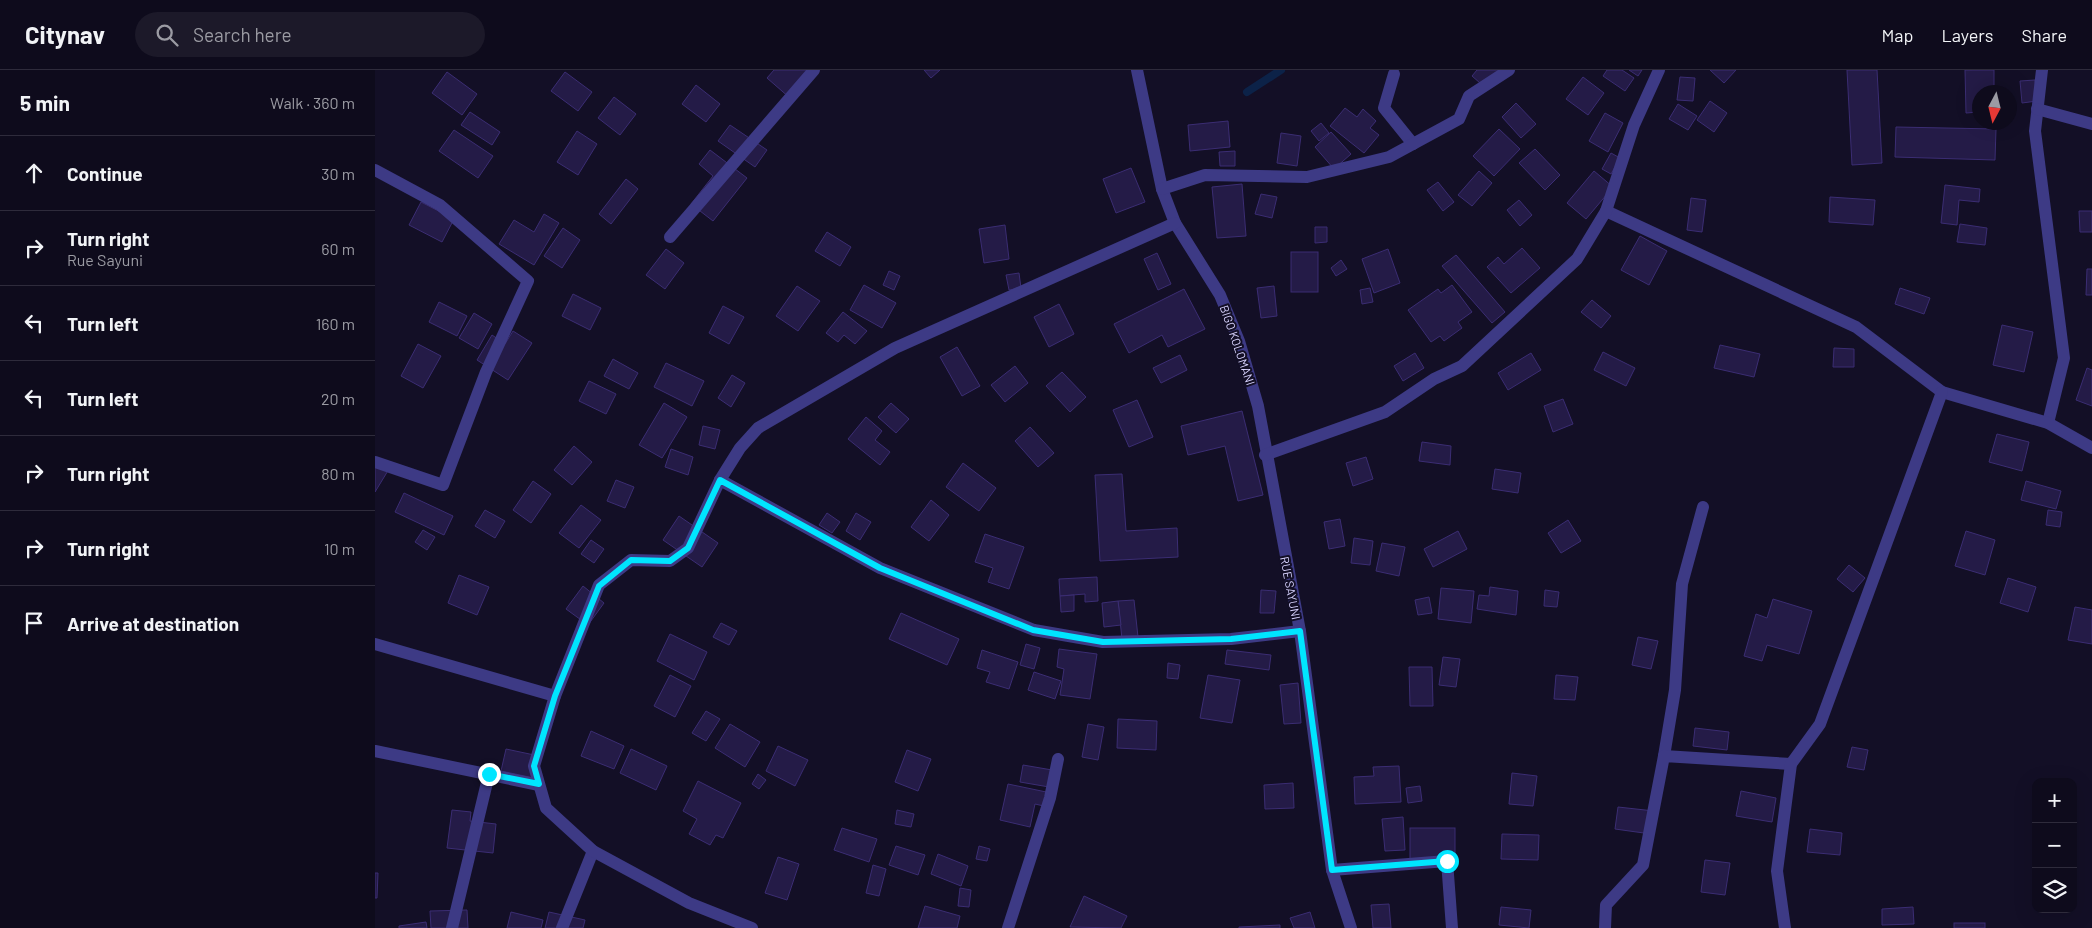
<!DOCTYPE html>
<html lang="en">
<head>
<meta charset="utf-8">
<style>
  body { margin:0; font-family:Barlow,sans-serif; background:#1c1929; color:#f1f3f6 }
  .controls { position:absolute; right:15px; bottom:15px; display:grid; overflow:hidden; border-radius:10px; box-shadow:0 5px 20px #0002 }
  .controls button { width:45px; height:45px; display:grid; place-items:center; padding:0; border:0; border-bottom:1px solid #2e2b3b; background:#0e0b1c; color:#f1f3f6; font:25px sans-serif }
  .compass { position:absolute; left:1597px; top:15px; width:45px; height:45px; border-radius:50%; background:#0e0b1c; box-shadow:0 5px 20px #0002; rotate:187deg }
  .stop { position:absolute; width:15px; height:15px; margin:-11px; border:4px solid #00e5ff; border-radius:50%; background:#fff }
  .stop.end { background:#00e5ff; border-color:#fff; box-shadow:0 1px 5px #0008 }
  .list { margin:0; padding:0; list-style:none }
  h2 { display:flex; justify-content:space-between; align-items:center; height:65px; margin:0; padding:0 20px; font-size:21px }
  h2 small { font-size:16px; font-weight:400; color:#9b9ba3 }
  .list li { display:grid; grid-template-columns:32px 1fr auto; gap:15px; align-items:center; box-sizing:border-box; height:75px; padding:0 20px; border-top:1px solid #2e2b3b }
  .list b { display:block; font-size:19px; white-space:nowrap }
  .list p { margin:0; font-size:16px; white-space:nowrap; color:#9b9ba3 }
  .list em { font-size:16px; font-style:normal; color:#9b9ba3 }
  .icon { flex:none; width:28px; height:28px; fill:none; stroke:currentColor; stroke-width:2; stroke-linecap:round; stroke-linejoin:round }
  .map { position:relative; flex:none; width:1717px; height:858px; overflow:hidden }
  header { display:flex; align-items:center; gap:30px; box-sizing:border-box; height:70px; padding:0 25px; background:#0e0b1c; border-bottom:1px solid #2e2b3b }
  header strong { font-size:24px }
  nav { display:flex; gap:28px; margin-inline-start:auto; font-size:18px }
  .search { width:350px; height:45px; background:#1c1929; display:flex; align-items:center; gap:12px; box-sizing:border-box; padding:0 18px; border-radius:28px; color:#9b9ba3; font-size:19px }
  main { display:flex }
  aside { flex:1; background:#0e0b1c }
  .map>svg:first-child { display:block }
  .lines { fill:none; stroke-linecap:round; stroke-linejoin:round }
  .stream { stroke:#0c2248; stroke-width:8 }
  .building { fill:#241b47; stroke:#3b2d73 }
  .minor { stroke:#3d3a85; stroke-width:12 }
  .route { stroke:#00e5ff; stroke-width:6 }
  .labels { text-anchor:middle; dominant-baseline:central; stroke-width:4; stroke-linejoin:round; paint-order:stroke }
  .street-label { font-size:12px; fill:#d9d4ff; stroke:#130f26 }
</style>
</head>
<body>
<header>
<strong>Citynav</strong>
<div class="search"><svg class="icon" aria-label="search" viewBox="0 0 24 24"><circle cx="10" cy="10" r="6"/><path d="M15 15l6 6"/></svg>Search here</div>
<nav><a>Map</a><a>Layers</a><a>Share</a></nav>
</header>
<main>
<aside>
<h2>5 min<small>Walk · 360 m</small></h2>
<ul class="list">
<li><svg class="icon" aria-label="ahead" viewBox="0 0 24 24"><path d="M12 20V5M6 11l6-6 6 6"/></svg><div><b>Continue</b></div><em>30 m</em></li>
<li><svg class="icon" aria-label="right" viewBox="0 0 24 24"><path d="M7 20v-9h11M14 6l5 5-5 5"/></svg><div><b>Turn right</b><p>Rue Sayuni</p></div><em>60 m</em></li>
<li><svg class="icon" aria-label="left" viewBox="0 0 24 24"><path d="M17 20v-9H6M10 6l-5 5 5 5"/></svg><div><b>Turn left</b></div><em>160 m</em></li>
<li><svg class="icon" aria-label="left" viewBox="0 0 24 24"><path d="M17 20v-9H6M10 6l-5 5 5 5"/></svg><div><b>Turn left</b></div><em>20 m</em></li>
<li><svg class="icon" aria-label="right" viewBox="0 0 24 24"><path d="M7 20v-9h11M14 6l5 5-5 5"/></svg><div><b>Turn right</b></div><em>80 m</em></li>
<li><svg class="icon" aria-label="right" viewBox="0 0 24 24"><path d="M7 20v-9h11M14 6l5 5-5 5"/></svg><div><b>Turn right</b></div><em>10 m</em></li>
<li><svg class="icon" aria-label="arrive" viewBox="0 0 24 24"><path d="M6 21V4h12l-3 4 3 4H6"/></svg><div><b>Arrive at destination</b></div></li>
</ul>
</aside>
<div class="map">
<svg width="1717" height="858" viewBox="0 0 1717 858">
  <rect width="100%" height="100%" fill="#130f26"/>
  <g class="lines">
    <!-- stream -->
    <path class="stream" d="M872,22L906,0"/>
  </g>
  <!-- building -->
  <g class="building">
    <path d="M399,0H440L415,28L392,8Z"/>
    <path d="M549,0H565L556,8Z"/>
    <path d="M1102,0H1127L1113,20L1097,6Z"/>
    <path d="M1232,0H1247L1259,8L1250,21L1228,6Z"/>
    <path d="M1254,0H1267L1263,6Z"/>
    <path d="M1335,0H1361L1349,13Z"/>
    <path d="M1472,0H1502L1507,93L1477,95Z"/>
    <path d="M1590,0H1619V22H1604V42L1591,43Z"/>
    <path d="M72,2L102,24L87,45L57,23Z"/>
    <path d="M190,2L217,22L203,41L176,21Z"/>
    <path d="M1208,7L1229,23L1213,45L1191,29Z"/>
    <path d="M1305,7L1320,8L1318,31L1302,30Z"/>
    <path d="M1660,10L1662,31L1647,33L1645,11Z"/>
    <path d="M321,15L345,34L331,52L307,34Z"/>
    <path d="M239,27L261,44L245,65L223,48Z"/>
    <path d="M1335,31L1352,43L1339,62L1322,50Z"/>
    <path d="M1141,33L1161,54L1146,68L1127,47Z"/>
    <path d="M1303,34L1322,46L1313,60L1294,49Z"/>
    <path d="M970,38L982,47L988,39L1001,51L995,58L1004,65L989,83L955,56Z"/>
    <path d="M95,42L125,62L117,75L86,55Z"/>
    <path d="M1230,43L1248,53L1233,82L1214,71Z"/>
    <path d="M853,51L855,77L815,81L813,55Z"/>
    <path d="M946,53L954,63L944,71L936,61Z"/>
    <path d="M355,55L392,80L380,97L343,71Z"/>
    <path d="M1521,57L1621,59L1620,90L1520,87Z"/>
    <path d="M1124,59L1145,79L1119,106L1098,86Z"/>
    <path d="M79,60L118,86L103,108L64,81Z"/>
    <path d="M202,61L222,74L203,105L182,92Z"/>
    <path d="M956,62L976,84L959,99L940,77Z"/>
    <path d="M906,63L926,66L922,96L902,93Z"/>
    <path d="M1160,79L1185,105L1170,120L1144,93Z"/>
    <path d="M335,80L372,108L338,151L316,134L338,106L324,94Z"/>
    <path d="M860,81V96H845L844,82Z"/>
    <path d="M1236,83L1245,88L1236,104L1227,99Z"/>
    <path d="M756,98L770,132L741,143L728,109Z"/>
    <path d="M1104,101L1117,113L1097,136L1083,125Z"/>
    <path d="M1219,101L1238,117L1211,149L1192,133Z"/>
    <path d="M251,109L263,119L236,154L224,144Z"/>
    <path d="M1063,112L1079,132L1068,141L1052,120Z"/>
    <path d="M867,114L871,166L842,168L837,117Z"/>
    <path d="M1570,115L1605,119L1604,132L1584,130L1582,155L1566,153Z"/>
    <path d="M886,124L902,127L897,148L880,144Z"/>
    <path d="M1455,127L1500,130L1498,155L1454,152Z"/>
    <path d="M1316,128L1331,130L1327,162L1312,160Z"/>
    <path d="M1144,130L1157,145L1145,156L1132,140Z"/>
    <path d="M46,132L79,149L67,172L34,155Z"/>
    <path d="M1704,141H1717V162H1705Z"/>
    <path d="M169,144L184,153L159,195L124,174L139,150L159,162Z"/>
    <path d="M1585,154L1612,158L1610,175L1582,172Z"/>
    <path d="M630,155L634,189L609,193L604,159Z"/>
    <path d="M940,157H952V172L940,173Z"/>
    <path d="M188,158L205,170L187,198L169,186Z"/>
    <path d="M452,162L476,177L465,196L440,181Z"/>
    <path d="M1265,166L1292,181L1274,215L1246,200Z"/>
    <path d="M1147,178L1165,198L1136,223L1112,197L1123,187L1129,194Z"/>
    <path d="M291,179L309,193L290,219L271,205Z"/>
    <path d="M1013,179L1025,213L999,223L987,189Z"/>
    <rect x="916" y="182" width="27" height="40"/>
    <path d="M782,183L796,214L783,220L769,189Z"/>
    <path d="M1081,185L1130,242L1117,253L1067,196Z"/>
    <path d="M966,190L972,199L961,206L956,198Z"/>
    <path d="M1712,199H1717V225H1711Z"/>
    <path d="M514,201L525,206L519,220L508,215Z"/>
    <path d="M644,203L646,218L634,220L631,205Z"/>
    <path d="M489,215L521,233L507,258L475,240Z"/>
    <path d="M1077,215L1097,242L1083,252L1087,258L1069,271L1065,266L1056,272L1033,240L1063,219L1066,223Z"/>
    <path d="M422,216L445,231L423,261L401,246Z"/>
    <path d="M899,216L902,246L886,248L882,218Z"/>
    <path d="M995,218L998,232L987,234L985,220Z"/>
    <path d="M1525,218L1555,228L1549,244L1520,234Z"/>
    <path d="M809,219L830,259L793,277L787,265L754,283L739,254Z"/>
    <path d="M198,224L226,238L215,260L187,246Z"/>
    <path d="M1217,230L1236,246L1226,258L1206,242Z"/>
    <path d="M64,232L92,246L82,266L54,252Z"/>
    <path d="M684,234L699,264L674,277L659,247Z"/>
    <path d="M348,236L369,247L354,274L334,263Z"/>
    <path d="M468,242L492,261L480,274L469,265L463,272L451,263Z"/>
    <path d="M99,243L117,254L103,279L84,268Z"/>
    <path d="M1627,255L1658,262L1649,302L1618,295Z"/>
    <path d="M138,261L157,273L133,310L102,290L117,265L130,274Z"/>
    <path d="M43,274L66,286L48,318L26,306Z"/>
    <path d="M1345,275L1385,284L1379,307L1339,298Z"/>
    <path d="M582,277L605,316L587,326L565,287Z"/>
    <path d="M1459,278L1479,279V297H1458Z"/>
    <path d="M1228,282L1260,298L1251,316L1219,300Z"/>
    <path d="M1040,283L1049,298L1028,311L1019,296Z"/>
    <path d="M1156,283L1166,300L1133,320L1123,303Z"/>
    <path d="M805,285L812,300L786,313L778,298Z"/>
    <path d="M238,289L263,303L254,319L229,306Z"/>
    <path d="M291,293L329,311L317,336L279,317Z"/>
    <path d="M640,296L653,313L630,332L616,315Z"/>
    <path d="M1712,298L1717,300V336L1701,330Z"/>
    <path d="M687,302L711,327L695,342L671,316Z"/>
    <path d="M357,305L370,313L356,337L343,328Z"/>
    <path d="M214,311L241,324L231,344L204,331Z"/>
    <path d="M1188,329L1198,354L1178,362L1169,336Z"/>
    <path d="M762,330L778,367L754,377L738,340Z"/>
    <path d="M289,333L312,347L287,388L264,375Z"/>
    <path d="M516,333L534,349L521,363L503,347Z"/>
    <path d="M867,341L888,425L863,431L850,376L813,385L806,356Z"/>
    <path d="M491,347L507,361L500,370L515,382L505,395L473,369Z"/>
    <path d="M328,356L345,360L340,379L324,375Z"/>
    <path d="M655,357L679,383L663,397L640,371Z"/>
    <path d="M1622,364L1654,372L1647,401L1614,392Z"/>
    <path d="M1047,372L1076,376L1075,395L1044,391Z"/>
    <path d="M199,376L217,392L197,415L179,400Z"/>
    <path d="M296,379L318,387L313,405L290,397Z"/>
    <path d="M991,387L998,409L978,416L971,393Z"/>
    <path d="M0,390L14,399L0,422Z"/>
    <path d="M588,393L621,418L604,441L571,417Z"/>
    <path d="M1120,399L1146,403L1143,423L1117,419Z"/>
    <path d="M747,404L751,461L802,458L803,487L725,491L720,405Z"/>
    <path d="M241,410L259,417L250,438L232,431Z"/>
    <path d="M158,411L176,424L156,453L138,440Z"/>
    <path d="M1651,411L1686,421L1681,439L1646,430Z"/>
    <path d="M29,423L78,446L69,465L20,442Z"/>
    <path d="M556,430L574,445L554,471L536,457Z"/>
    <path d="M206,435L226,450L204,478L184,463Z"/>
    <path d="M110,440L130,451L120,468L100,456Z"/>
    <path d="M1673,440L1687,442L1685,457L1671,455Z"/>
    <path d="M452,443L465,452L457,463L444,455Z"/>
    <path d="M481,443L496,452L485,470L471,461Z"/>
    <path d="M304,446L343,473L327,497L288,470Z"/>
    <path d="M965,449L970,476L954,479L949,452Z"/>
    <path d="M1193,450L1206,471L1186,483L1173,463Z"/>
    <path d="M48,460L60,467L52,480L40,472Z"/>
    <path d="M1083,461L1092,479L1058,497L1049,479Z"/>
    <path d="M1591,461L1620,470L1610,505L1580,496Z"/>
    <path d="M610,464L649,477L634,519L613,512L618,498L600,492Z"/>
    <path d="M979,468L998,471L995,495L976,493Z"/>
    <path d="M216,470L229,479L219,493L206,484Z"/>
    <path d="M1007,473L1030,477L1024,506L1001,501Z"/>
    <path d="M1474,495L1490,508L1478,522L1462,509Z"/>
    <path d="M84,505L114,517L102,545L73,533Z"/>
    <path d="M722,507L723,531L710,532V524L685,526L684,509Z"/>
    <path d="M1633,508L1661,517L1653,542L1625,533Z"/>
    <path d="M208,516L229,533L213,555L191,539Z"/>
    <path d="M1115,517L1143,521L1141,545L1102,539L1104,525L1114,526Z"/>
    <path d="M1066,518L1099,521L1096,553L1063,549Z"/>
    <path d="M886,520L901,521L899,543H885Z"/>
    <path d="M1170,520L1184,522L1182,537L1169,536Z"/>
    <path d="M699,525V541L686,542L685,526Z"/>
    <path d="M1054,527L1057,543L1043,545L1040,530Z"/>
    <path d="M1398,529L1437,541L1424,584L1392,575L1387,591L1369,586L1381,544L1392,548Z"/>
    <path d="M759,530L763,567L747,569L743,531Z"/>
    <path d="M743,531L746,555L729,557L727,533Z"/>
    <path d="M1700,537L1717,540V574L1693,570Z"/>
    <path d="M526,543L584,569L572,595L514,569Z"/>
    <path d="M346,553L362,561L354,575L338,567Z"/>
    <path d="M295,564L332,582L319,610L282,591Z"/>
    <path d="M1263,567L1283,571L1276,599L1257,595Z"/>
    <path d="M651,574L665,578L659,599L645,595Z"/>
    <path d="M684,579L722,584L715,629L685,625L689,599L682,597Z"/>
    <path d="M607,580L643,592L634,619L611,612L615,602L602,598Z"/>
    <path d="M852,580L896,585L894,600L850,594Z"/>
    <path d="M1068,587L1085,589L1081,617L1064,615Z"/>
    <path d="M793,593L805,595L803,609L792,608Z"/>
    <path d="M1034,597H1057L1058,636H1035Z"/>
    <path d="M659,602L686,611L680,629L653,620Z"/>
    <path d="M295,605L316,616L300,647L279,636Z"/>
    <path d="M833,605L865,610L857,653L825,648Z"/>
    <path d="M1181,605L1203,607L1200,630L1179,629Z"/>
    <path d="M923,613L926,653L909,654L905,615Z"/>
    <path d="M331,641L345,649L331,671L317,663Z"/>
    <path d="M743,649L782,651L781,680L742,678Z"/>
    <path d="M355,654L385,672L370,697L340,678Z"/>
    <path d="M713,654L729,657L723,690L707,687Z"/>
    <path d="M1320,658L1354,662L1352,680L1318,676Z"/>
    <path d="M216,661L249,676L239,699L206,686Z"/>
    <path d="M403,676L433,690L420,716L391,701Z"/>
    <path d="M1477,677L1493,680L1489,700L1472,697Z"/>
    <path d="M131,679L164,686L159,708L126,701Z"/>
    <path d="M256,679L292,696L281,720L245,703Z"/>
    <path d="M532,680L556,689L543,721L520,712Z"/>
    <path d="M648,695L683,701L680,718L645,712Z"/>
    <path d="M1024,696L1026,732L980,734L979,707L999,706L998,697Z"/>
    <path d="M1137,703L1162,706L1158,736L1134,734Z"/>
    <path d="M383,704L391,710L384,719L377,714Z"/>
    <path d="M323,711L366,733L348,768L341,765L335,775L314,764L322,749L308,741Z"/>
    <path d="M918,713L919,738L890,739L889,715Z"/>
    <path d="M633,714L676,723L673,737L660,734L655,757L625,750Z"/>
    <path d="M1045,716L1047,731L1033,733L1031,718Z"/>
    <path d="M1366,721L1401,728L1397,752L1361,746Z"/>
    <path d="M1243,737L1279,741L1276,764L1240,759Z"/>
    <path d="M77,740L96,742L95,751L121,754L118,783L72,778Z"/>
    <path d="M522,740L539,744L536,757L520,754Z"/>
    <path d="M1028,747L1030,780L1010,781L1007,749Z"/>
    <path d="M467,758L502,769L494,792L459,780Z"/>
    <rect x="1035" y="758" width="45" height="35"/>
    <path d="M1435,759L1467,763L1465,785L1432,782Z"/>
    <path d="M1127,764L1164,765L1163,790L1126,789Z"/>
    <path d="M521,776L550,785L543,805L514,795Z"/>
    <path d="M604,776L615,779L612,791L601,789Z"/>
    <path d="M563,784L593,796L586,816L556,804Z"/>
    <path d="M403,787L424,794L412,830L390,823Z"/>
    <path d="M1330,790L1355,793L1350,825L1326,822Z"/>
    <path d="M498,795L511,799L504,826L491,823Z"/>
    <path d="M0,803H3L2,828H0Z"/>
    <path d="M585,818L596,820L594,837L583,836Z"/>
    <path d="M709,826L752,846L746,858L695,857Z"/>
    <path d="M1014,834L1016,858H998L996,835Z"/>
    <path d="M550,836L585,846L582,858H543Z"/>
    <path d="M1126,837L1156,840L1154,858L1124,855Z"/>
    <path d="M1538,837L1539,854L1507,855V839Z"/>
    <path d="M92,840L93,858H56L55,841Z"/>
    <path d="M136,842L168,850L166,858H132Z"/>
    <path d="M174,842L210,850L208,858H170Z"/>
    <path d="M935,842L940,858H919L915,848Z"/>
    <path d="M51,852L52,858H24V856Z"/>
    <rect x="1579" y="853" width="31" height="5"/>
    <path d="M905,855V858H864V857Z"/>
  </g>
  <g class="lines">
    <!-- minor -->
    <g class="minor">
      <path d="M762,0L787,119L800,153L845,225L864,271L883,336L925,561L957,800L976,858"/>
      <path d="M1667,0L1660,61L1689,288L1673,353"/>
      <path d="M1019,4L1009,38L1038,74"/>
      <path d="M1662,39L1717,54"/>
      <path d="M0,100L65,135L153,211L111,302L68,415L0,392"/>
      <path d="M787,119L830,105L932,107L1014,87L1084,49L1094,26L1134,0"/>
      <path d="M1231,141L1481,257L1567,322L1673,353L1717,378"/>
      <path d="M295,167L439,0"/>
      <path d="M890,385L1010,342L1059,309L1087,296L1202,189L1231,141L1259,55L1284,0"/>
      <path d="M345,410L505,498L659,560L728,572L856,569L925,561"/>
      <path d="M0,574L180,626"/>
      <path d="M0,681L164,715"/>
      <path d="M1289,686L1300,620L1307,514L1328,437"/>
      <path d="M957,800L1072,791L1077,858"/>
      <path d="M77,858L114,704"/>
      <path d="M187,858L218,781"/>
      <path d="M377,858L314,833L218,781L171,738L159,696L180,626L224,515L256,490L295,491L313,478L345,410L365,378L383,358L520,278L800,153"/>
      <path d="M633,858L675,728L683,689"/>
      <path d="M1230,858L1231,835L1268,795L1289,686L1416,694"/>
      <path d="M1410,858L1402,801L1416,694L1445,654L1567,322"/>
    </g>
  </g>
  <g class="lines">
    <!-- route -->
    <path class="route" d="M114,704L164,714L159,696L180,626L224,516L256,490L295,491L313,478L345,410L505,498L658,560L728,572L856,569L925,561L957,800L1072,791"/>
  </g>
  <g class="labels">
    <!-- street labels -->
    <g class="street-label">
      <text transform="translate(863 275) rotate(71)">BIGO KOLOMANI</text>
      <text transform="translate(916 518) rotate(79)">RUE SAYUNI</text>
    </g>
  </g>
</svg>
<div class="controls">
<button>+</button>
<button>−</button>
<button><svg class="icon" aria-label="layers" viewBox="0 0 24 24"><path d="M12 4l9 5-9 5-9-5zM3 14l9 5 9-5"/></svg></button>
</div>
<svg class="compass" viewBox="-18 -18 36 36"><path d="M0-13l5 13h-10z" fill="#e53935"/><path d="M0 13l5-13h-10z" fill="#9b9ba3"/></svg>
<div class="stop" style="left:1072px;top:791px"></div>
<div class="stop end" style="left:114px;top:704px"></div>
</div>
</main>
</body>
</html>
